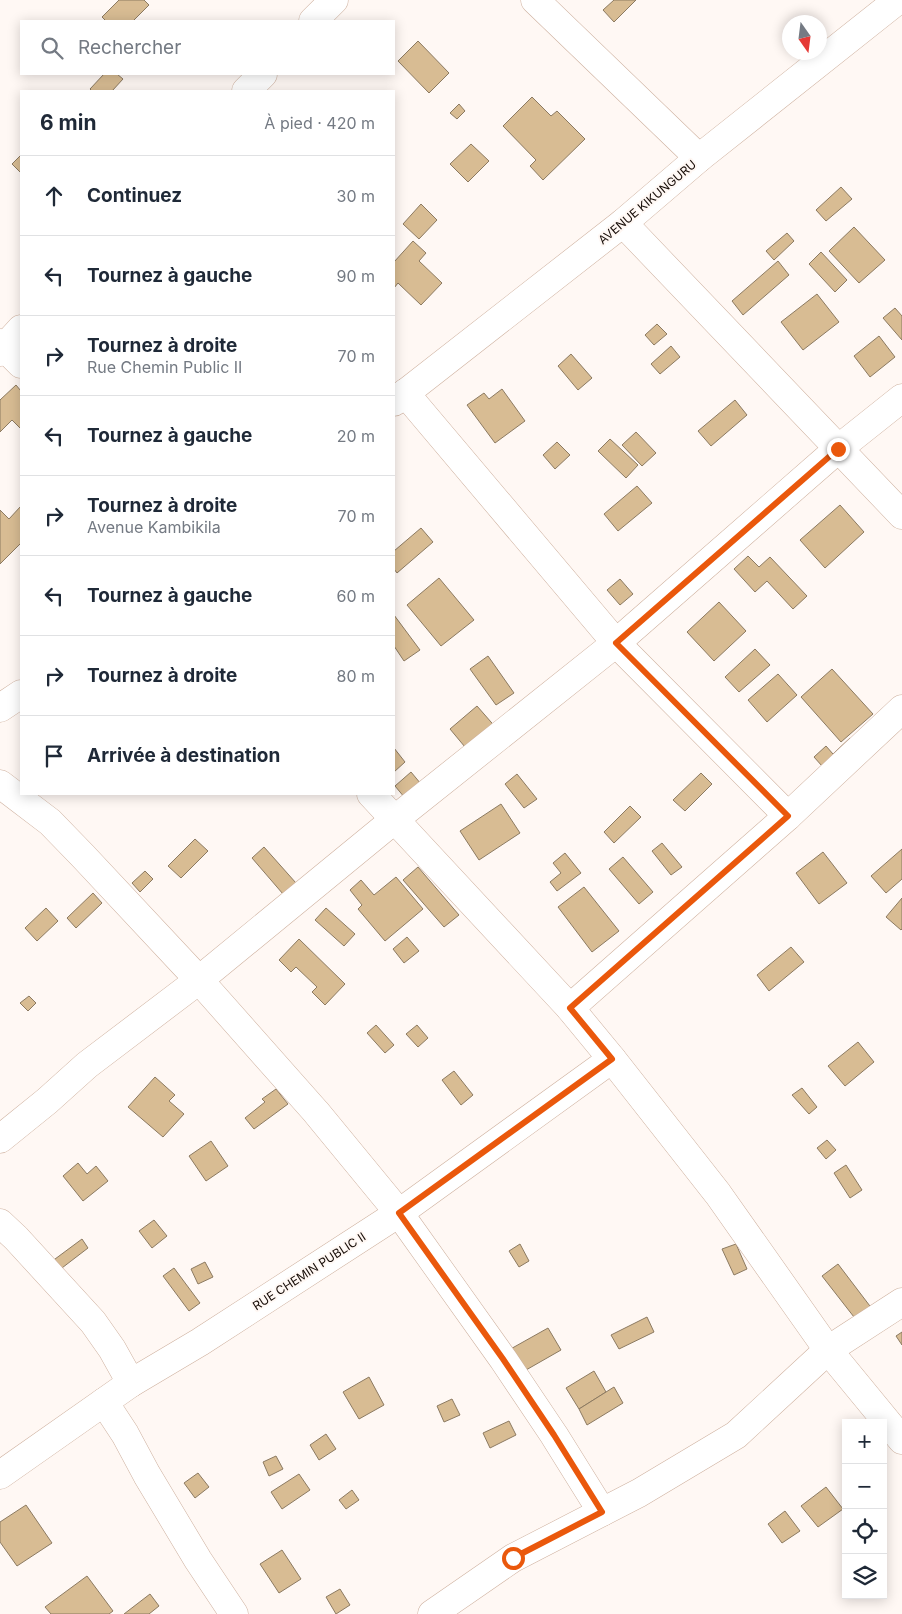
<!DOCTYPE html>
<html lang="fr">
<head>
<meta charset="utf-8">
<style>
  body { margin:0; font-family:Inter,sans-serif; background:#f2f2f3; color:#1f2937 }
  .controls { position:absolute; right:15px; bottom:15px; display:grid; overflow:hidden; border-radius:0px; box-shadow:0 2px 12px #0003 }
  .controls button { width:45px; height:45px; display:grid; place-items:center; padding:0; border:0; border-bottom:1px solid #e0e1e3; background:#fff; color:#1f2937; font:25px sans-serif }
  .compass { position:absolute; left:782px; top:15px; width:45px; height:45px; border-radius:50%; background:#fff; box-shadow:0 2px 12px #0003; rotate:166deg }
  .stop { position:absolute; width:15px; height:15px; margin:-11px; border:4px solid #ea580c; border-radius:50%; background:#fff }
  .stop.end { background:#ea580c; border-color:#fff; box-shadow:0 1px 5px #0008 }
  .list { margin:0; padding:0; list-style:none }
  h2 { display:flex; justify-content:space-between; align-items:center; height:65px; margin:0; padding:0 20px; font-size:21px }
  h2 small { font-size:16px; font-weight:400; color:#747a83 }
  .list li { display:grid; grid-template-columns:32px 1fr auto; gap:15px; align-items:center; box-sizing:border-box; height:80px; padding:0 20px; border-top:1px solid #e0e1e3 }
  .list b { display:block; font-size:19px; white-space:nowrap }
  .list p { margin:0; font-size:16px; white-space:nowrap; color:#747a83 }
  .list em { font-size:16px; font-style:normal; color:#747a83 }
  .icon { flex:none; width:28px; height:28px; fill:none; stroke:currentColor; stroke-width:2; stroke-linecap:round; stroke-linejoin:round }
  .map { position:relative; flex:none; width:902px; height:1614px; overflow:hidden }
  .search { position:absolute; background:#fff; box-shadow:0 2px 12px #0003; left:20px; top:20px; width:375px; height:55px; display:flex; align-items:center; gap:12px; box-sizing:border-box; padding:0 18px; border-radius:0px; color:#747a83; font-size:19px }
  .panel { position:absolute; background:#fff; box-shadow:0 2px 12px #0003; left:20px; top:90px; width:375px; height:705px; border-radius:0px }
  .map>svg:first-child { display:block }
  .building { fill:#d8bc93; stroke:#8c7a61 }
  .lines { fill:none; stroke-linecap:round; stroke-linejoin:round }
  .street-casing { stroke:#ceb09e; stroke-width:29 }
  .secondary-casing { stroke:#ceb09e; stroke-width:29 }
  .street { stroke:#fff; stroke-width:28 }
  .secondary { stroke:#fff; stroke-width:28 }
  .route { stroke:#ea580c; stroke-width:6 }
  .labels { text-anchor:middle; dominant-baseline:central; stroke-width:4; stroke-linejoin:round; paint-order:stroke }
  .street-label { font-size:12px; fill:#150b06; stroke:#fff8f4 }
</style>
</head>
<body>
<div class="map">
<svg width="902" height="1614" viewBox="0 0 902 1614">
  <rect width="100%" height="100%" fill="#fff8f4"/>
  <!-- building -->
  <g class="building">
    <path d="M119,0H144L149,5L133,21H106L102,17Z"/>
    <path d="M614,0H636L614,22L603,10Z"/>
    <path d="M418,41L449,73L429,93L398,61Z"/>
    <path d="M104,74H117L123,79L112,91H92L90,89Z"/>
    <path d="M532,97L551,116L557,111L585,139L543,180L530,166L536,160L503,126Z"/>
    <path d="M459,104L465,111L457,119L450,113Z"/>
    <path d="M471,144L489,161L468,182L450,164Z"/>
    <path d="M21,155V173L12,164Z"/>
    <path d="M841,187L852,199L826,221L816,210Z"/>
    <path d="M421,204L437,220L419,239L403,224Z"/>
    <path d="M854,227L885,260L859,283L829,251Z"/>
    <path d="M787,233L794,241L774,260L766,251Z"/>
    <path d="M413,241L426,253L419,261L442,283L421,305L398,283L394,288V262Z"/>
    <path d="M821,252L847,280L835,292L809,264Z"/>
    <path d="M778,261L789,275L743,315L732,301Z"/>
    <path d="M817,294L839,322L803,350L781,322Z"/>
    <path d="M895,308L902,316V340L883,318Z"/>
    <path d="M657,324L667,334L654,345L645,335Z"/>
    <path d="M879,336L895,357L870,377L854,356Z"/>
    <path d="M671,346L680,357L660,374L651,364Z"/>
    <path d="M571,354L592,378L578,390L558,366Z"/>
    <path d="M16,385L21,391V429L12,420L0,432V400Z"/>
    <path d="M502,389L525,421L495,443L467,405L484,393L489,399Z"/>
    <path d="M735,400L747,415L711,446L698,431Z"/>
    <path d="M636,432L656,453L642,466L622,445Z"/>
    <path d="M610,439L638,465L626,478L598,451Z"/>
    <path d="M557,442L570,455L555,469L543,455Z"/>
    <path d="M637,486L652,503L618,531L604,514Z"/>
    <path d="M840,505L864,532L825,568L800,540Z"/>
    <path d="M21,506V543L0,564V510L9,519Z"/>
    <path d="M421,528L433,542L397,573L394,569V551Z"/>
    <path d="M748,556L759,567L770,557L807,596L793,609L767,581L755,592L734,569Z"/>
    <path d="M439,578L474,620L441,646L407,605Z"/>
    <path d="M620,579L633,594L620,605L607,590Z"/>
    <path d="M719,602L746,631L714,661L687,632Z"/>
    <path d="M394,615L420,650L404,661L394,646Z"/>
    <path d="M755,649L770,665L739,692L725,677Z"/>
    <path d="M488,656L514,693L496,705L470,669Z"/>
    <path d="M832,669L873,714L841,742L801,697Z"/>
    <path d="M778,674L797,695L767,722L748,700Z"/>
    <path d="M477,706L498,730L470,753L450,729Z"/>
    <path d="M850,738L860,749L830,775L814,757L826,746L833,754Z"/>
    <path d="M394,748L405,762L394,772Z"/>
    <path d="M411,772L421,784L405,798L395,786Z"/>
    <path d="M701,773L712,784L685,811L673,800Z"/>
    <path d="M517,774L537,799L524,808L505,784Z"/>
    <path d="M501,804L520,833L479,860L460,831Z"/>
    <path d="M630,806L641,817L614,843L604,832Z"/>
    <path d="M195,839L208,851L181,878L168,866Z"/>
    <path d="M662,843L682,867L671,875L652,851Z"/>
    <path d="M264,847L296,883L283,894L252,858Z"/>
    <path d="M902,849V879L886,893L871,876Z"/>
    <path d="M823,852L847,883L819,904L796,873Z"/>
    <path d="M565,853L581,873L557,891L550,882L561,873L553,863Z"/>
    <path d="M623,857L653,892L639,904L609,869Z"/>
    <path d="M418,867L459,915L444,927L403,880Z"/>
    <path d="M145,871L153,879L140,892L132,883Z"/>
    <path d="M396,877L423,909L385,941L358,909L362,905L350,890L361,880L374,895Z"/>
    <path d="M584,887L619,931L592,952L558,907Z"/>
    <path d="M93,893L102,903L76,928L67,918Z"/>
    <path d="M902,898V929L901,930L886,917Z"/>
    <path d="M46,908L58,921L37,941L25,928Z"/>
    <path d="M326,908L355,934L344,946L315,920Z"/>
    <path d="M407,937L419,951L404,963L393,949Z"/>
    <path d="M299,939L345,984L325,1005L312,992L317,987L296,967L291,972L279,960Z"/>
    <path d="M791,947L804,962L769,991L757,975Z"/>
    <path d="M29,996L36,1003L28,1011L20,1003Z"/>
    <path d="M376,1025L394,1045L385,1053L367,1033Z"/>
    <path d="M417,1025L428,1038L418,1047L406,1034Z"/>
    <path d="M858,1042L874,1062L845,1086L828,1066Z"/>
    <path d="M454,1071L473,1095L461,1105L442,1080Z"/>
    <path d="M155,1077L175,1095L169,1101L184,1114L163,1137L128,1107Z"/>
    <path d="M802,1088L817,1107L809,1114L792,1095Z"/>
    <path d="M276,1089L288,1104L254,1129L245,1118L265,1102L262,1099Z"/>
    <path d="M827,1140L836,1150L826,1159L817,1148Z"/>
    <path d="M211,1141L228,1166L206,1181L189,1156Z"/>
    <path d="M78,1163L87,1174L96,1166L108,1181L83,1201L63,1176Z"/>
    <path d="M846,1165L862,1190L850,1198L834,1173Z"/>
    <path d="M154,1220L167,1236L152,1248L139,1231Z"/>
    <path d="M82,1239L88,1248L58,1271L51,1262Z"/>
    <path d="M520,1244L529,1261L519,1267L509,1251Z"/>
    <path d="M736,1244L747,1269L734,1275L722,1249Z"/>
    <path d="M205,1262L213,1277L198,1284L191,1269Z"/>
    <path d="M838,1264L876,1314L861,1326L822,1276Z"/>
    <path d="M174,1268L200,1303L189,1311L163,1276Z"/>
    <path d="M647,1317L654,1332L619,1349L611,1335Z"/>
    <path d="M548,1328L561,1350L519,1374L507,1351Z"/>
    <path d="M902,1332V1345L896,1336Z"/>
    <path d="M594,1371L606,1392L579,1409L566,1388Z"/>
    <path d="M369,1377L384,1405L359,1419L343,1392Z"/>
    <path d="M614,1387L623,1403L587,1425L579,1409Z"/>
    <path d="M452,1399L460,1415L444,1422L437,1406Z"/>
    <path d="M509,1421L516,1435L490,1448L483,1433Z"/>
    <path d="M326,1434L336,1449L319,1460L310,1445Z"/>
    <path d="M276,1456L283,1469L269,1476L263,1462Z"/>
    <path d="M198,1473L209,1487L195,1498L184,1483Z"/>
    <path d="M299,1474L310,1490L282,1509L271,1492Z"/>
    <path d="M826,1487L843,1509L818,1527L801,1506Z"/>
    <path d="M352,1490L359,1500L346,1509L339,1500Z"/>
    <path d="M26,1505L52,1543L17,1566L0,1542V1522Z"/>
    <path d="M785,1511L800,1531L782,1543L768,1524Z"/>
    <path d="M282,1550L301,1579L279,1593L260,1564Z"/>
    <path d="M87,1576L113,1611L109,1614H51L45,1607Z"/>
    <path d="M340,1589L350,1605L336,1614L326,1597Z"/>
    <path d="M150,1594L159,1606L149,1614H124Z"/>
  </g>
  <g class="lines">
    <!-- street casing -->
    <g class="street-casing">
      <g id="street">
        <path d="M535,0L699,158"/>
        <path d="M313,21L334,0"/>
        <path d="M246,91L263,74"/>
        <path d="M623,223L902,515"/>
        <path d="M0,352L21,329"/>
        <path d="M405,393L616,643L788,816"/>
        <path d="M0,708L21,694"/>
        <path d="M0,784L50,822L83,856L199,980L316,1112L399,1213L503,1359L554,1435L602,1512"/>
        <path d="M371,794L570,1008L612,1059L718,1194L828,1350L902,1440"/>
        <path d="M570,1008L788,816L902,709"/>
        <path d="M0,1139L47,1101L87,1065L199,980L394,820L616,643L838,449L902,398"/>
        <path d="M0,1223L16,1238L93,1322L112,1349L131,1383"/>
        <path d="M104,1402L125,1434L147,1475L198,1560L234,1614"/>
        <path d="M0,1475L131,1383L200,1342L399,1213L612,1059"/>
        <path d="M432,1614L513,1558L639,1493L736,1435L828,1350L902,1302"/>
      </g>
    </g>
    <!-- secondary casing -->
    <g class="secondary-casing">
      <g id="secondary">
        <path d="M0,343L21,364"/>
        <path d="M394,402L623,223L699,158L898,0"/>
      </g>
    </g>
    <!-- street -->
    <use href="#street" class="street"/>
    <!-- secondary -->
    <use href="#secondary" class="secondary"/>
  </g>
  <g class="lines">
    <!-- route -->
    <path class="route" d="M513,1558L602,1512L554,1435L503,1359L399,1213L612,1059L570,1008L788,816L616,643L838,449"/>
  </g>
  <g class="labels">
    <!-- street labels -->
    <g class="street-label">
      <text transform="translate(647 202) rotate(-40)">AVENUE KIKUNGURU</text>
      <text transform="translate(309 1271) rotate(-33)">RUE CHEMIN PUBLIC II</text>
    </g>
  </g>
</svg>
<div class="controls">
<button>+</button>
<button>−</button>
<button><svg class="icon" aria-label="locate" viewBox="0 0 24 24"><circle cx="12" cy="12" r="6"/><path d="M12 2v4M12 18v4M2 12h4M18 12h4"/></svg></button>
<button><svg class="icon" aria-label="layers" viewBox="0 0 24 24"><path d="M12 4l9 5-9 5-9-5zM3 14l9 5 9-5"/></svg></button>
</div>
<svg class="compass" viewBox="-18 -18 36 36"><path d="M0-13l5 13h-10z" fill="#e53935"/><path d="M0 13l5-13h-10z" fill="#747a83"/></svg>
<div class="stop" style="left:513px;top:1558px"></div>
<div class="stop end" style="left:838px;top:449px"></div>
<div class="search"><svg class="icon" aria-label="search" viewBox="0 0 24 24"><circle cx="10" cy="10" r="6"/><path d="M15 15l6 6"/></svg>Rechercher</div>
<section class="panel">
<h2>6 min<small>À pied · 420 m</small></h2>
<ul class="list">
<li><svg class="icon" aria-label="ahead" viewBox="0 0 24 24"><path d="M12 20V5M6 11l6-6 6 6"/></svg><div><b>Continuez</b></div><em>30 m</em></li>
<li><svg class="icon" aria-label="left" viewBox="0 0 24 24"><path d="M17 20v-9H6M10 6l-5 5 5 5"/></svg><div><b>Tournez à gauche</b></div><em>90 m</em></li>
<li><svg class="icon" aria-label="right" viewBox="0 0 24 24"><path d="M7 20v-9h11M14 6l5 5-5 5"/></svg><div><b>Tournez à droite</b><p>Rue Chemin Public II</p></div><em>70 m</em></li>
<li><svg class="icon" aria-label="left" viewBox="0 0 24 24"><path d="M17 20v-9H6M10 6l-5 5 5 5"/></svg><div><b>Tournez à gauche</b></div><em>20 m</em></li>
<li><svg class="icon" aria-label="right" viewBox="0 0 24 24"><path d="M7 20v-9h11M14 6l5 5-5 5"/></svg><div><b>Tournez à droite</b><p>Avenue Kambikila</p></div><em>70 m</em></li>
<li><svg class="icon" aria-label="left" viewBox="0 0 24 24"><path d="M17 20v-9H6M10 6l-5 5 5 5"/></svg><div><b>Tournez à gauche</b></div><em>60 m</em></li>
<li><svg class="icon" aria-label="right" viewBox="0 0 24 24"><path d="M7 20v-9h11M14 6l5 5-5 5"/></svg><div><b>Tournez à droite</b></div><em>80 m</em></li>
<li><svg class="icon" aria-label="arrive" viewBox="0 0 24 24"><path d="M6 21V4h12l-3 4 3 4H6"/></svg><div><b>Arrivée à destination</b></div></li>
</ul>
</section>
</div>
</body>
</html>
